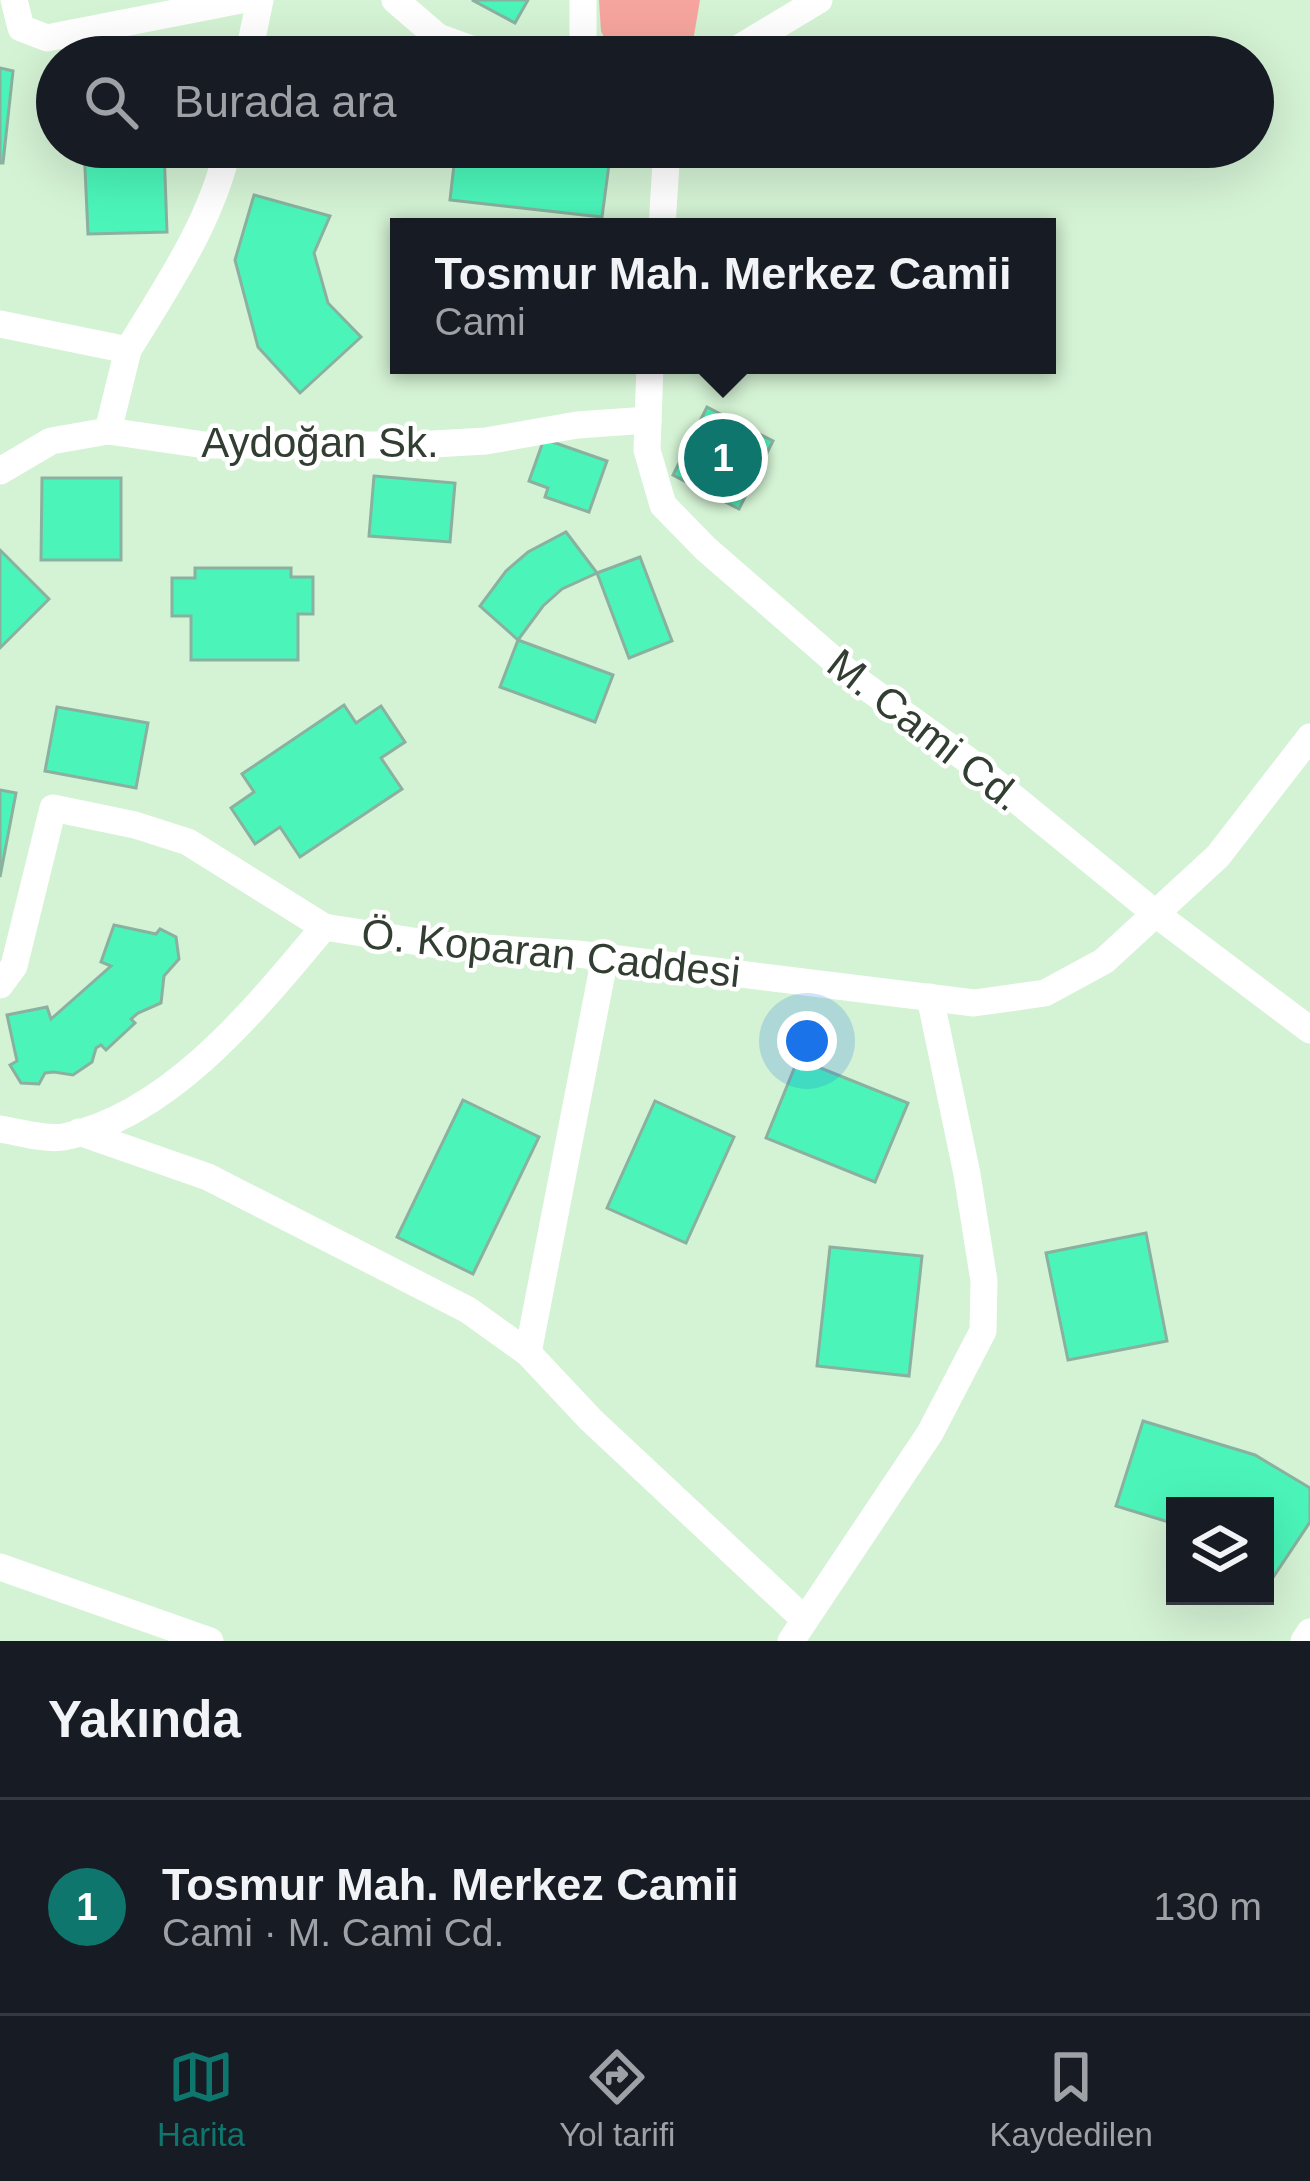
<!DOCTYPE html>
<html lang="tr">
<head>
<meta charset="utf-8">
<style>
  body { margin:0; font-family:Helvetica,sans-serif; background:#242831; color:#f1f3f6 }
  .controls { position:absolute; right:36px; bottom:36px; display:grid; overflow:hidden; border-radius:0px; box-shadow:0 12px 48px #0002 }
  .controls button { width:108px; height:108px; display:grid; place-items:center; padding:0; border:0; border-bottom:3px solid #363941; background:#171b24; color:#f1f3f6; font:60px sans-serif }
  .you { position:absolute; left:807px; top:1041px; width:42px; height:42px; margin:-30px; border:9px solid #fff; border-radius:50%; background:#1a73e8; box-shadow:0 0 0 18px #1a73e833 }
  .badge { display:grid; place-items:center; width:78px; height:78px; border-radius:50%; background:#0f766e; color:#fff; font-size:39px; font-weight:700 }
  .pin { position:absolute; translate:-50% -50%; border:6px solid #fff; box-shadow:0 3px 12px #0006 }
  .popup { position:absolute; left:390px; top:218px; width:666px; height:156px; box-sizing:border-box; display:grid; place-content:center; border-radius:0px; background:#171b24; filter:drop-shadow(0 3px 9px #0005); font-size:39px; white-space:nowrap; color:#9ea1a6 }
  .popup b { font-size:45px; color:#f1f3f6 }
  .popup::after { content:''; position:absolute; left:50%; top:100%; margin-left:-24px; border:24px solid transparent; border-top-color:#171b24 }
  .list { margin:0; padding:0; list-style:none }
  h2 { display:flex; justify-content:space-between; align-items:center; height:156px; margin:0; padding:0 48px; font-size:51px }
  h2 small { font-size:39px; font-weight:400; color:#9ea1a6 }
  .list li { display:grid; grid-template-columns:78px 1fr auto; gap:36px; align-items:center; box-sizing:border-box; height:216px; padding:0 48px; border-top:3px solid #363941 }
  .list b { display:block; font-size:45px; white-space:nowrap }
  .list p { margin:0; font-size:39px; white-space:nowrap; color:#9ea1a6 }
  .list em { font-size:39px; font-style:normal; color:#9ea1a6 }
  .icon { flex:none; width:66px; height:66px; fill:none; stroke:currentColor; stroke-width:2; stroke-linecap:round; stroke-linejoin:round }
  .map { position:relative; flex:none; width:1310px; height:1641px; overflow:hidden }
  .search { position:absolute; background:#171b24; box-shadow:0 12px 48px #0002; left:36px; right:36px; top:36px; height:132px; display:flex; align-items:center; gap:30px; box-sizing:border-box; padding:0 42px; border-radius:66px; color:#9ea1a6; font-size:45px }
  .sheet { height:372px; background:#171b24 }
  nav { display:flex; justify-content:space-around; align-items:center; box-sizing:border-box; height:168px; border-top:3px solid #363941; background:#171b24; font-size:33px; color:#9ea1a6 }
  nav a { display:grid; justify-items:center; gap:6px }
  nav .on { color:#0f766e }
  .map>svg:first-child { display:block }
  .green { fill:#f6a59e }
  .building { fill:#4bf5ba; stroke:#8ab19f; stroke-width:3 }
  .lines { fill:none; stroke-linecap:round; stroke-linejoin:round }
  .minor { stroke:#fff; stroke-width:27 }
  .labels { text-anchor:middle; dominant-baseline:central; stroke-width:9; stroke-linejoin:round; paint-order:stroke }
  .street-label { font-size:42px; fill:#333e33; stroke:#fff }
</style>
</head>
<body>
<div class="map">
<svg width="1310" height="1641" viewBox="0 0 1310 1641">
  <rect width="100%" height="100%" fill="#d4f2d4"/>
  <!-- green -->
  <path class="green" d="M599,0H700L693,41L608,45L601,31Z"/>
  <!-- building -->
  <g class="building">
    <path d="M472,0H528L515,23Z"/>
    <path d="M0,68L13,71L3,163H0Z"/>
    <path d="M84,147H164L167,232L88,234Z"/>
    <path d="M456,147H604L602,156L610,157L602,217L450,200Z"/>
    <path d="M254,195L330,216L314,253L328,303L361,337L300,393L258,347L235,260Z"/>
    <path d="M707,407L773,441L739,509L673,475Z"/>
    <path d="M544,439L607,461L589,512L545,497L548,488L529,481Z"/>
    <path d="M374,476L455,483L450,542L369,536Z"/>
    <path d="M42,478H121V560H41Z"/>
    <path d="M566,532L597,573L562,589L543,606L518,640L480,606L506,571L528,552Z"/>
    <path d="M0,550L49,599L0,648Z"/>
    <path d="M640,557L672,641L629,658L597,573Z"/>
    <path d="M195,568H291V577H313V614H298V660H191V616H172V578H195Z"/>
    <path d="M518,640L613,675L595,722L500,687Z"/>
    <path d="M344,705L356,723L381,706L405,742L381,758L402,789L300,857L280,827L255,844L231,808L254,792L242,774Z"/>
    <path d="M57,707L148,723L136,788L45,771Z"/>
    <path d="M0,790L16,793L0,877Z"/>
    <path d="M114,925L156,934L160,929L176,937L179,959L164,976L161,1003L138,1013L131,1019L135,1023L106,1050L101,1045L96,1048L92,1062L73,1075L54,1072L45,1073L39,1084L21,1083L10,1065L17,1061L7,1015L47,1007L51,1019L111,966L101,962Z"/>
    <path d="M798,1059L908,1103L875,1182L766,1138Z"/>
    <path d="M463,1100L539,1137L473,1274L397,1237Z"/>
    <path d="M655,1101L734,1137L686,1243L607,1208Z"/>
    <path d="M1146,1233L1167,1341L1068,1360L1046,1253Z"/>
    <path d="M830,1247L922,1256L909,1376L817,1366Z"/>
    <path d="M1143,1421L1255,1455L1310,1488V1522L1274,1576L1265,1571V1506H1175V1524L1116,1506Z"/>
  </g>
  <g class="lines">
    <!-- minor -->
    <g class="minor">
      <path d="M14,0L21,28L47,38L241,0"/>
      <path d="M395,0L438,37L493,57"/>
      <path d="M248,57L260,0"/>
      <path d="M583,57V0"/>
      <path d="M724,57L819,0"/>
      <path d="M662,227L667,147"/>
      <path d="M0,324L128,350C167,286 212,221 228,147"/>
      <path d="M650,365L647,450L663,505L706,549L858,681L969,761L1156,914L1310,1030"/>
      <path d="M108,431L128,350"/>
      <path d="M0,471L51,441L108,431L205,445H416L486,441L577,425L648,420"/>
      <path d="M0,985L14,966L53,808L135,825L188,842L324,927"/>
      <path d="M0,1129C19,1132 45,1140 64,1137C171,1115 257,1007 324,927L438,945L578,954L974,1003L1045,993L1104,961L1218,856L1310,737"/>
      <path d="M79,1132L208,1177L468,1310L528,1353L591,1420L805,1620"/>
      <path d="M528,1353L605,957"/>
      <path d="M0,1567L210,1641"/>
      <path d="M791,1641L930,1433L983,1331L984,1281L967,1174L930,997"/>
      <path d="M1304,1641L1310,1632"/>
    </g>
  </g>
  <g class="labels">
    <!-- street labels -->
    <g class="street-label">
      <text x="320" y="442">Aydoğan Sk.</text>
      <text transform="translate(925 730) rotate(38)">M. Cami Cd.</text>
      <text transform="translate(551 953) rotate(6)">Ö. Koparan Caddesi</text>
    </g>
  </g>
</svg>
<div class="controls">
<button><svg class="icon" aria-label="layers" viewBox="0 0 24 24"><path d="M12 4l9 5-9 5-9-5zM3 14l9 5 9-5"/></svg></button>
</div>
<div class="you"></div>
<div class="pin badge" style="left:723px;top:458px">1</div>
<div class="popup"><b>Tosmur Mah. Merkez Camii</b>Cami</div>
<div class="search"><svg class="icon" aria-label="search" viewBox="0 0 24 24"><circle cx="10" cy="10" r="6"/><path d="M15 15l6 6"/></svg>Burada ara</div>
</div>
<section class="sheet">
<h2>Yakında<small></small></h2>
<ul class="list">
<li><span class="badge">1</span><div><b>Tosmur Mah. Merkez Camii</b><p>Cami · M. Cami Cd.</p></div><em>130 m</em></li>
</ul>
</section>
<nav>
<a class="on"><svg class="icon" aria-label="map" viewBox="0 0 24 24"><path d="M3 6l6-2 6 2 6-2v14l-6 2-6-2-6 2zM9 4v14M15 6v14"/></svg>Harita</a>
<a><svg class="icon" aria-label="directions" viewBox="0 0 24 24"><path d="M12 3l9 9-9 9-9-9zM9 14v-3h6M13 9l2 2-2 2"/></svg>Yol tarifi</a>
<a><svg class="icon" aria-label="saved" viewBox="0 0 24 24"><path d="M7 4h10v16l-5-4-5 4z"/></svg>Kaydedilen</a>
</nav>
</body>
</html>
